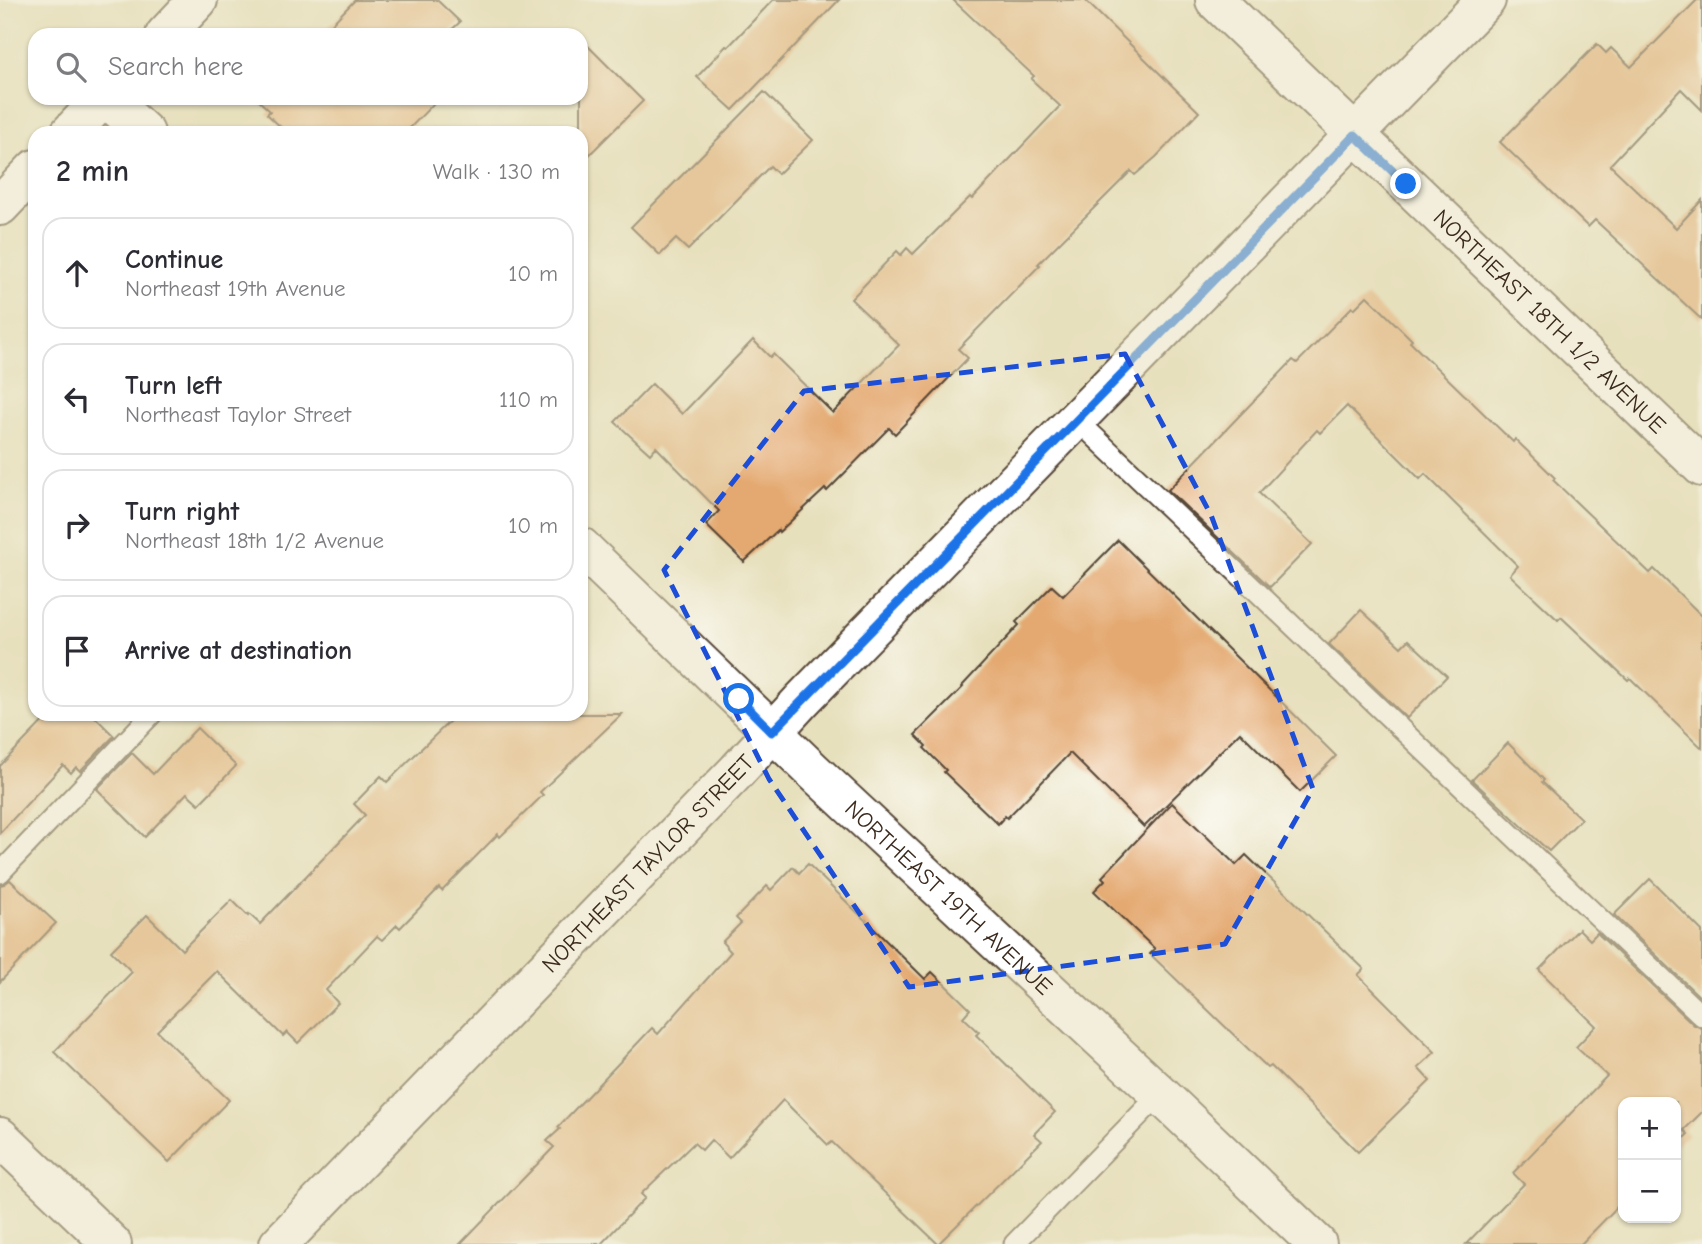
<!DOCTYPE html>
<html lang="en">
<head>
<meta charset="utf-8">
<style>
  body { margin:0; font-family:"Comic Neue",sans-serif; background:#f7f7f7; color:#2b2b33 }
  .controls { position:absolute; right:21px; bottom:21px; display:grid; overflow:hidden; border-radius:14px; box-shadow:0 2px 5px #0004 }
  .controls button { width:63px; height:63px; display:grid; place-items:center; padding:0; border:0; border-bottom:2px solid #e1e1e2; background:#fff; color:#2b2b33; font:35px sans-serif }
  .stop { position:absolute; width:21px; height:21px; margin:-16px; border:5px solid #1a73e8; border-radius:50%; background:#fff }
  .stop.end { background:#1a73e8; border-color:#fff; box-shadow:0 2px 7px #0008 }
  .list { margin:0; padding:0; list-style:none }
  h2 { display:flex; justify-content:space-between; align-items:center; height:91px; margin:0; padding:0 28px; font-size:30px }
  h2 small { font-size:23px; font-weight:400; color:#7c7c81 }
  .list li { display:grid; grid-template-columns:46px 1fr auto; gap:21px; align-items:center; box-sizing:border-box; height:112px; margin:0 14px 14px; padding:0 14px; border:2px solid #e1e1e2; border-radius:21px }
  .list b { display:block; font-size:26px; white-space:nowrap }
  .list p { margin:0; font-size:23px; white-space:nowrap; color:#7c7c81 }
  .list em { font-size:23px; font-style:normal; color:#7c7c81 }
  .icon { flex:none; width:38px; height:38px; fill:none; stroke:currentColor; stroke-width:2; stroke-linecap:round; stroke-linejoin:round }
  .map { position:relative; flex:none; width:1702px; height:1244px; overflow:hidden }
  .search { position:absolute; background:#fff; box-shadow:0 2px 5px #0004; left:28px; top:28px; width:560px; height:77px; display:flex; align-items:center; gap:18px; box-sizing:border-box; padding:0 24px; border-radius:21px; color:#7c7c81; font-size:26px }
  .panel { position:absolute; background:#fff; box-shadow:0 2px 5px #0004; left:28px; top:126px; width:560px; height:595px; border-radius:21px }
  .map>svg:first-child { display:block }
  .building { fill:#e4a971 }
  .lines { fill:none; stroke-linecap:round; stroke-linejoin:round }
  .lane-casing { stroke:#554536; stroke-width:23 }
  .street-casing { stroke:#554536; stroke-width:42 }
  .lane { stroke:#fff; stroke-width:19 }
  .street { stroke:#fff; stroke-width:38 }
  .route { stroke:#1a73e8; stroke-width:9 }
  .marked { fill:none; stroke:#1d4ed8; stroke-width:5; stroke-dasharray:14 9; stroke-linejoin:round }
  .labels { text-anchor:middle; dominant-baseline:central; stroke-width:5; stroke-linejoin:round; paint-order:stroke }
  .street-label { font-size:23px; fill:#3b2a1e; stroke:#fdfcf7 }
</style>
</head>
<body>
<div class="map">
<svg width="1702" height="1244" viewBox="0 0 1702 1244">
  <rect width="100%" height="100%" fill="#fdfcf7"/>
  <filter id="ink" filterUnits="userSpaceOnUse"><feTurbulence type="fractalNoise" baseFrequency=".0143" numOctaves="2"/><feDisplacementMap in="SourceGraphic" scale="14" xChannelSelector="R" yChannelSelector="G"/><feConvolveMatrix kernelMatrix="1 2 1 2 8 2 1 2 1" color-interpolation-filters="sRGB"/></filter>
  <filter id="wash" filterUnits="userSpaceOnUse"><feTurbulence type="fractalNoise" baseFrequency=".00686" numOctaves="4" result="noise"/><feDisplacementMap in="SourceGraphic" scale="28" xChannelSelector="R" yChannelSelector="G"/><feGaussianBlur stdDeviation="1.57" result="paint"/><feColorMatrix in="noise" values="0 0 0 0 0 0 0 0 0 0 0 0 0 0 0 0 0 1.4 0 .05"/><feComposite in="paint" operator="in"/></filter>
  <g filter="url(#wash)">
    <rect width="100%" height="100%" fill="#e7e0bd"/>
    <g id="blocks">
      <!-- building -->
      <g class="building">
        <path d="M355,0H437L460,22L446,35H321Z"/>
        <path d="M773,0H839L733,110L697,77L726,46L728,47Z"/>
        <path d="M953,0H1085L1199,112L1156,157L1135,175L1131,171L1038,264L1040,265L958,349L968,358L895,434L889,428L827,491L825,489L779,532L778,530L744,562L706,525L719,511L656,447L650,454L615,422L652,384L682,414L753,340L770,357L773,354L833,413L899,345L851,299L897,251L901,255L907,248L913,254L970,197L972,199L1060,106L1031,79L1034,76Z"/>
        <path d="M1697,0H1702V110L1681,89L1610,165L1676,228L1702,200V320L1595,220L1588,227L1500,142L1597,44L1606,53L1611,48L1631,67Z"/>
        <path d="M581,39L643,101L581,163Z"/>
        <path d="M764,92L813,140L778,174L770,166L688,250L676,239L660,255L631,227Z"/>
        <path d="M260,98H439L405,133H287L267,114L270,111L258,100Z"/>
        <path d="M1367,296L1412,340L1410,342L1513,442L1515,439L1555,478L1553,480L1650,573L1654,569L1702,616V748L1630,678L1628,680L1561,617L1558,620L1510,575L1518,566L1425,474L1420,479L1347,406L1320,433L1317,430L1259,493L1312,544L1270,587L1168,490L1293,360L1297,363L1352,307L1354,309Z"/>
        <path d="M1118,540L1336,756L1300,792L1240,732L1144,827L1070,753L1007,818L1005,816L998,824L944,772L946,770L924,748L926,746L915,735L963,687L962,686L1019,625L1016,622L1052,586L1063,596Z"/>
        <path d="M1361,610L1401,647L1408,640L1447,676L1407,718L1329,644Z"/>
        <path d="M50,714H92L114,736L80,771L76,767L71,773L63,765L0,833V766Z"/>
        <path d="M457,714H622L540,792L543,795L500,837L498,834L442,891L439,888L400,928L397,925L382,940L377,936L326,990L338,1003L298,1043L287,1032L283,1036L217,971L157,1031L229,1100L169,1162L54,1052L132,972L111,951L147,915L182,950L232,900L248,916L249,914L260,924L365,815L354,804L381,776L387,782Z"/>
        <path d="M197,728L236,766L199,804L187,793L145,837L97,789L132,753L153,774Z"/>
        <path d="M1508,743L1544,780L1542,782L1581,819L1549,851L1472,780Z"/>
        <path d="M1172,803L1236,865L1246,855L1364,969L1358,975L1435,1052L1418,1068L1430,1081L1358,1152L1271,1066L1268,1068L1150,954L1155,949L1094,891L1105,880L1102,877Z"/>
        <path d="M808,864L925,979L932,972L970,1009L963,1017L979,1032L976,1035L1055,1112L1034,1134L1042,1141L938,1244L832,1142L828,1145L783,1100L729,1158L711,1140L702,1150L694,1143L641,1194L645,1198L601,1244H460L554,1147L547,1141L560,1129L558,1127L652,1028L658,1034L731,952L722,942L741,923L736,918L767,886L771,890L793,867L799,873Z"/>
        <path d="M1650,879L1702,931V999L1614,915Z"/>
        <path d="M10,880L56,923L0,982V885L4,884Z"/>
        <path d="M1579,929L1590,940L1597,933L1694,1025L1702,1028V1112L1684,1130L1688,1134L1676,1146V1102H1623V1201L1581,1244H1466L1524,1184L1513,1173L1607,1076L1576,1047L1596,1026L1539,970Z"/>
      </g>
    </g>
  </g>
  <g filter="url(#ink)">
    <use href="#blocks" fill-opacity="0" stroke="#554536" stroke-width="2"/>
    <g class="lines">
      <!-- lane casing -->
      <g class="lane-casing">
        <g id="lane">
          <path d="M1077,420L1702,1016"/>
          <path d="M0,873L152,714"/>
          <path d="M1014,1244L1160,1094"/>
        </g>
      </g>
      <!-- street casing -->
      <g class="street-casing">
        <g id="street">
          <path id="s1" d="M1215,0L1702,467"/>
          <path d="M165,35L198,0"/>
          <path d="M107,98L145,133"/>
          <path d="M70,133L103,98"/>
          <path d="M0,206L35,169"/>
          <path id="s2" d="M581,547L812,770L1160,1094L1317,1244"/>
          <path d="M0,1137L112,1244"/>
          <path id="s3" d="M279,1244L737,771L802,700L1486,0"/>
        </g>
      </g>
      <!-- lane -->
      <use href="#lane" class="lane"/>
      <!-- street -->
      <use href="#street" class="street"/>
    </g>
  </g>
  <g class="lines" filter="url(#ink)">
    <!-- route -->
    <path class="route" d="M739,699L772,732L1355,135L1406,184"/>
  </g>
  <!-- marked area -->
  <path d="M0 0H1702V1244H0ZM1125,354L1211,515L1313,789L1225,944L909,987L769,779L664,570L804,391Z" fill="#e7e0bd" fill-opacity=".55" fill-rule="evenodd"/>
  <path class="marked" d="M1125,354L1211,515L1313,789L1225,944L909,987L769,779L664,570L804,391Z"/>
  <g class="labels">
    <!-- street labels -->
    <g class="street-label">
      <text stroke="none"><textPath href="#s1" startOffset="464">NORTHEAST 18TH 1/2 AVENUE</textPath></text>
      <text stroke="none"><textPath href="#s3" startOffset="530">NORTHEAST TAYLOR STREET</textPath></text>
      <text stroke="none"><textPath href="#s2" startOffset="508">NORTHEAST 19TH AVENUE</textPath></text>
    </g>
  </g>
</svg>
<div class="controls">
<button>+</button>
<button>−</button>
</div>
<div class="stop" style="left:739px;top:699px"></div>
<div class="stop end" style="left:1406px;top:184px"></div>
<div class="search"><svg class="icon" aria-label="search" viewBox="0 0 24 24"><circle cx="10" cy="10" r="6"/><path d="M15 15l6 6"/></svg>Search here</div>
<section class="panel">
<h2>2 min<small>Walk · 130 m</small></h2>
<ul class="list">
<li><svg class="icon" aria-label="ahead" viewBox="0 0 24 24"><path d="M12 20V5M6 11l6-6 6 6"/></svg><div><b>Continue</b><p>Northeast 19th Avenue</p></div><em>10 m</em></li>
<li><svg class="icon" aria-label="left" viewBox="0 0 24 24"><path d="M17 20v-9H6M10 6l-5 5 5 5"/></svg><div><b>Turn left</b><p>Northeast Taylor Street</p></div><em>110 m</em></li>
<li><svg class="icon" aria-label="right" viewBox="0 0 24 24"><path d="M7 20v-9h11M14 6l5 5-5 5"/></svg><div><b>Turn right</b><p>Northeast 18th 1/2 Avenue</p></div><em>10 m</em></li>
<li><svg class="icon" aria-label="arrive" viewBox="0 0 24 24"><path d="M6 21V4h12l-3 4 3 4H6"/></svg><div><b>Arrive at destination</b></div></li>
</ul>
</section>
</div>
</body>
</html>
